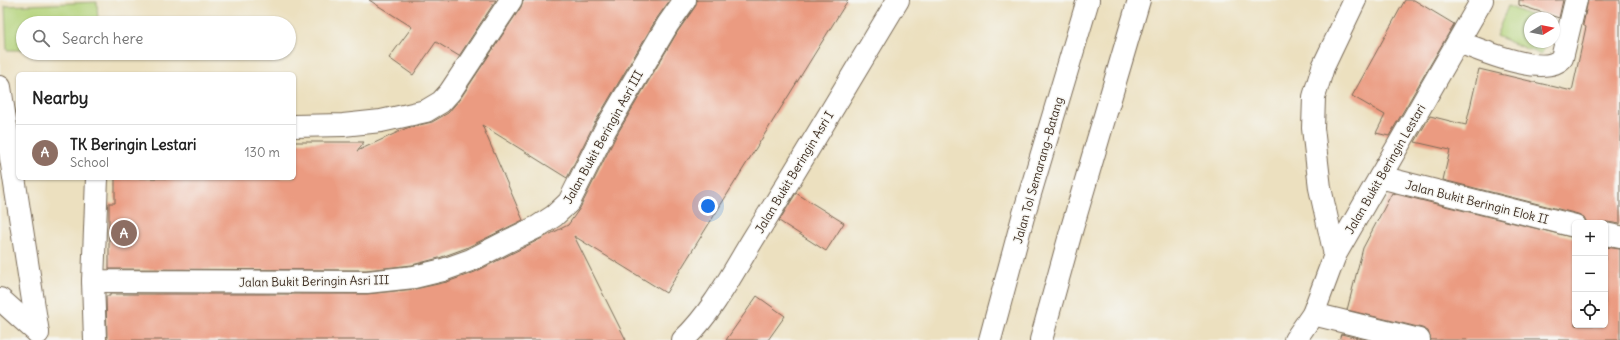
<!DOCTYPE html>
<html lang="en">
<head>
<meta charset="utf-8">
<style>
  body { margin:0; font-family:Delius,sans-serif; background:#f2f2f2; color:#222 }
  .controls { position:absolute; right:12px; bottom:12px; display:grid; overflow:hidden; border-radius:6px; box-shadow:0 1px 3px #0004 }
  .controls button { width:36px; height:36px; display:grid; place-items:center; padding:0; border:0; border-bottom:1px solid #e0e0e0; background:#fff; color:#222; font:20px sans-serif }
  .compass { position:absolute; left:1524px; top:12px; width:36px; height:36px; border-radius:50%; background:#fff; box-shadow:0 1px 3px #0004; rotate:80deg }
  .you { position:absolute; left:708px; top:206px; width:14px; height:14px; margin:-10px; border:3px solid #fff; border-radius:50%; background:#1a73e8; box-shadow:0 0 0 6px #1a73e833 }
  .badge { display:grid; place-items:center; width:26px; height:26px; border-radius:50%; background:#1f6fb2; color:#fff; font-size:13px; font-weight:700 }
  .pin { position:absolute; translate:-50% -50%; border:2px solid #fff; box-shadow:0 1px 4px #0006 }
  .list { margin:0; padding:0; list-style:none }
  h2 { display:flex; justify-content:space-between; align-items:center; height:52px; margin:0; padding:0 16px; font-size:17px }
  h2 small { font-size:13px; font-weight:400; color:#767676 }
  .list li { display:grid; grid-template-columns:26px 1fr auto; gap:12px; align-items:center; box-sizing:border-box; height:56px; padding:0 16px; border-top:1px solid #e0e0e0 }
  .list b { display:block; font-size:15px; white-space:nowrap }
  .list p { margin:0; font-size:13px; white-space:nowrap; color:#767676 }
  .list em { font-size:13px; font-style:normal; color:#767676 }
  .icon { flex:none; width:22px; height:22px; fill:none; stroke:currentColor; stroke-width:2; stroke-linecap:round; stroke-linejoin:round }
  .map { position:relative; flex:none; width:1620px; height:340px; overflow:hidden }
  .search { position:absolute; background:#fff; box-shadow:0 1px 3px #0004; left:16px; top:16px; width:280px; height:44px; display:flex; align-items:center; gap:10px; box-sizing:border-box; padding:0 14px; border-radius:22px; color:#767676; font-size:15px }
  .panel { position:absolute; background:#fff; box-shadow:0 1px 3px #0004; left:16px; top:72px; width:280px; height:108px; border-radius:6px }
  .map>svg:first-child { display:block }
  .green { fill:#b4d37a; stroke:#787e4c }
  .building { fill:#eb9b81 }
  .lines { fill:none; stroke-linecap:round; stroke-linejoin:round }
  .minor-casing { stroke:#796a56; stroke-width:24 }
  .motorway-casing { stroke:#796a56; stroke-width:24 }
  .minor { stroke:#fff; stroke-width:22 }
  .motorway { stroke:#fff; stroke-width:22 }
  .labels { text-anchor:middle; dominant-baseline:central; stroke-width:3; stroke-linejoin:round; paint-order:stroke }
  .street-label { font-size:12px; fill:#3b2a1e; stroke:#f6f6f2 }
</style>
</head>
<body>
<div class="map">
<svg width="1620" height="340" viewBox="0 0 1620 340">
  <rect width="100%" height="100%" fill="#f6f6f2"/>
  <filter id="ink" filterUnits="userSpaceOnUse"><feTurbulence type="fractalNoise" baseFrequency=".025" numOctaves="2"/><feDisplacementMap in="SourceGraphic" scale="8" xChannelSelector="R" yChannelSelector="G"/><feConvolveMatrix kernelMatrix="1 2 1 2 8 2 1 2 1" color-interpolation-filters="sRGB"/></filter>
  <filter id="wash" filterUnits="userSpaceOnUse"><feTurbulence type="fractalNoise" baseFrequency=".012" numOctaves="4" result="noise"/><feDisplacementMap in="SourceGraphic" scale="16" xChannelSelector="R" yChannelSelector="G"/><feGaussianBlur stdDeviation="0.9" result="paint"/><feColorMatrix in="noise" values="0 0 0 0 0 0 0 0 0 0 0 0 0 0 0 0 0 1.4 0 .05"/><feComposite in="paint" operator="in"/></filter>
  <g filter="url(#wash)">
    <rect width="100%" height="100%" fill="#ece0bf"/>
    <!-- green -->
    <g class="green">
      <path d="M97,2L98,23H23V50H7L5,6Z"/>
      <path d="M1508,6L1537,18H1530V42H1547L1541,55L1496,36Z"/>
    </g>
    <g id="blocks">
      <!-- building -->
      <g class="building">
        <path d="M369,0H496L459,56L436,42L413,75L389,58L412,27Z"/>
        <path d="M523,0H670L657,18L594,124L567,178L482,125L523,220L466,248L439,258L412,265L366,270L109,269V203H115V178H294V142H364L357,151L407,128L432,122L448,113L460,99L521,7Z"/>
        <path d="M697,0H848L666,293L574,236L626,340H107L106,296H110V294H367L415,289L447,282L475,272L568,225L580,208L616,136L678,31L695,7Z"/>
        <path d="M1405,0H1414L1454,24L1389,136L1376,133L1385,115L1352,96Z"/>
        <path d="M1519,0H1563L1559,18L1519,5Z"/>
        <path d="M1588,0H1620V224L1607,222L1587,223L1584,217L1578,214L1443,180L1450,150L1415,142L1430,116L1466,125L1479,69L1572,91L1586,27L1583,25Z"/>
        <path d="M796,193L844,223L826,251L779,221Z"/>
        <path d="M1392,193L1575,238V325H1605V247L1620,249V340H1431L1428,331L1422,328L1347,310L1363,248Z"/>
        <path d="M757,296L785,316L768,340H726Z"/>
        <path d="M1341,334L1367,340H1339Z"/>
      </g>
    </g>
  </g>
  <g filter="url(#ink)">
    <use href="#blocks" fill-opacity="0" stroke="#796a56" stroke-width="1"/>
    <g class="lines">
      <!-- minor casing -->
      <g class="minor-casing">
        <g id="minor">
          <path d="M1459,42C1480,50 1545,78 1562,58L1576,0"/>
          <path d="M0,87L38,333"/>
          <path d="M294,126L343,125L381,121L426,111L441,102L450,92L511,0"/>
          <path d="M1380,177L1575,226"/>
          <path d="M97,178L93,281L367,282L414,277L443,270L471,260L508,241L537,227L554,216L569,202L605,130L668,24L685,0"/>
          <path d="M1605,234L1620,237"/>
          <path d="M1335,255L1320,188L1313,128L1314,97L1323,67L1355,0"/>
          <path d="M93,281L95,340"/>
          <path d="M0,299L38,333"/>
          <path d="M1313,314L1419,340"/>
          <path d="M683,340C713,312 734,270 755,236C804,158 850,79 898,0"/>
          <path d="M1295,340L1313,314L1335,255L1482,0"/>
        </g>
      </g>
      <!-- motorway casing -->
      <g class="motorway-casing">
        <g id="motorway">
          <path d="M990,340L1023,217L1088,0"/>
          <path d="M1041,340L1072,228L1139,0"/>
        </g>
      </g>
      <!-- minor -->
      <use href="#minor" class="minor"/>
      <!-- motorway -->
      <use href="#motorway" class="motorway"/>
    </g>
  </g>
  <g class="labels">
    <!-- street labels -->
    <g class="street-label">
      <text transform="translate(603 137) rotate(-61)">Jalan Bukit Beringin Asri III</text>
      <text transform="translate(1385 169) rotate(-60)">Jalan Bukit Beringin Lestari</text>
      <text transform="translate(1038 170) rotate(-74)">Jalan Tol Semarang–Batang</text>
      <text transform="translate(794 172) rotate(-59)">Jalan Bukit Beringin Asri I</text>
      <text transform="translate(1477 202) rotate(14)">Jalan Bukit Beringin Elok II</text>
      <text transform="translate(314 281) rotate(-1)">Jalan Bukit Beringin Asri III</text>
    </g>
  </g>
</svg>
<div class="controls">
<button>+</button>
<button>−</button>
<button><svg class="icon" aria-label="locate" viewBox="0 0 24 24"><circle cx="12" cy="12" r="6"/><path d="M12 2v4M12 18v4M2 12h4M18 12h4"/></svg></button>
</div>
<svg class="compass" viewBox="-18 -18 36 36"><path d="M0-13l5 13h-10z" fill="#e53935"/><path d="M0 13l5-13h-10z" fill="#767676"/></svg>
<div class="you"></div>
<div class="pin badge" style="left:124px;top:233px;background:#8d6e63">A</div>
<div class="search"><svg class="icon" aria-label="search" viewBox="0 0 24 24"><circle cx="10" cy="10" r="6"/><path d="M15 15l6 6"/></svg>Search here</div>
<section class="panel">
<h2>Nearby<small></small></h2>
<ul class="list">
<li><span class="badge" style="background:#8d6e63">A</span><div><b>TK Beringin Lestari</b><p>School</p></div><em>130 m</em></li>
</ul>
</section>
</div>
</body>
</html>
